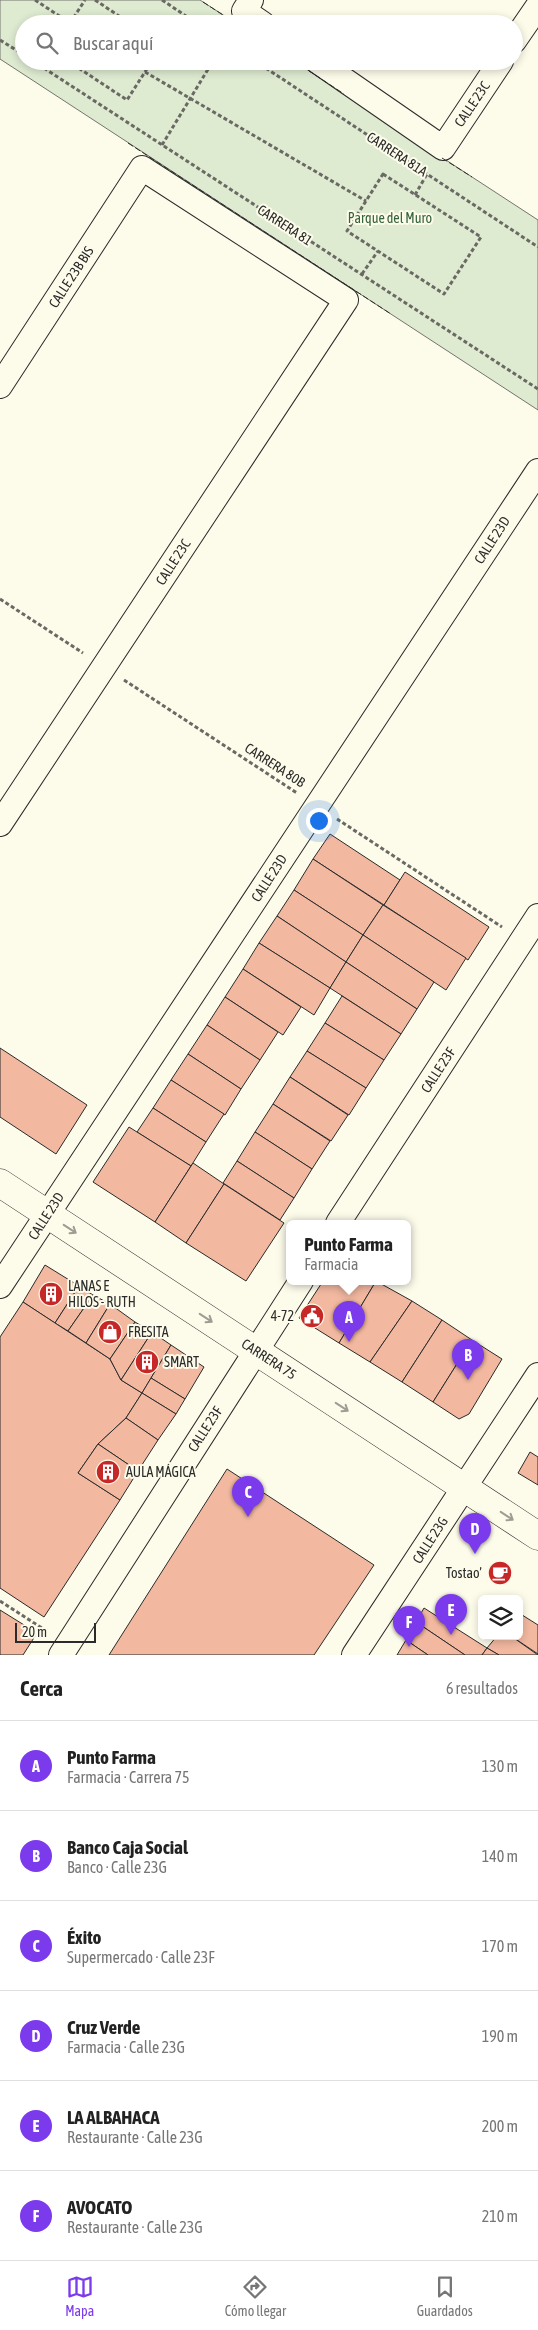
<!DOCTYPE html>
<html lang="es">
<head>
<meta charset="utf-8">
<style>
  body { margin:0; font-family:"Asap Condensed",sans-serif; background:#f2f2f2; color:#222 }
  .controls { position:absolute; right:15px; bottom:15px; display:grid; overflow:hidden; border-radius:8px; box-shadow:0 2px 8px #0003 }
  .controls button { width:45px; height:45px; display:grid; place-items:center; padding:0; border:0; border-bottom:1px solid #e0e0e0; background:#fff; color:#222; font:25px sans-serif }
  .scale { position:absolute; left:15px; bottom:12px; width:81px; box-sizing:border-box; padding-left:5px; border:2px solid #2b2b2b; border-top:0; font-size:14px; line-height:18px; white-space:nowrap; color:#2b2b2b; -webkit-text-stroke:4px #fdfbea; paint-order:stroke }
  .you { position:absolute; left:318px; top:820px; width:18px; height:18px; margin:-12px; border:4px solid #fff; border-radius:50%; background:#1a73e8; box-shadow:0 0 0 8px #1a73e833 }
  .badge { display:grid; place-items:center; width:32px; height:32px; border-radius:50%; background:#7c3aed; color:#fff; font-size:16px; font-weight:700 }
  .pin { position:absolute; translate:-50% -41px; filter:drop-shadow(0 1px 2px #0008) }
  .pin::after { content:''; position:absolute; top:26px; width:18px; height:15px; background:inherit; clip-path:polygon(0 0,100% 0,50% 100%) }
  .popup { position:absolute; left:286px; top:1220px; width:125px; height:65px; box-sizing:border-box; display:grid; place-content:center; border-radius:8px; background:#fff; filter:drop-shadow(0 1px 4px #0005); font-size:16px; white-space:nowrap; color:#767676 }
  .popup b { font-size:19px; color:#222 }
  .popup::after { content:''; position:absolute; left:50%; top:100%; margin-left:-10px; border:10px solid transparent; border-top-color:#fff }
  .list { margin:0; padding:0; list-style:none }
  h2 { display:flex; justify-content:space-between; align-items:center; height:65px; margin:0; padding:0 20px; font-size:21px }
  h2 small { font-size:16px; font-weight:400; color:#767676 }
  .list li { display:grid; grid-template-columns:32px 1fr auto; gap:15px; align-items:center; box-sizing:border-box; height:90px; padding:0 20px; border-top:1px solid #e0e0e0 }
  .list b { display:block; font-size:19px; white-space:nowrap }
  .list p { margin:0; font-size:16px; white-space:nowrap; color:#767676 }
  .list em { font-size:16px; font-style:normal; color:#767676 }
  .icon { flex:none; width:28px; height:28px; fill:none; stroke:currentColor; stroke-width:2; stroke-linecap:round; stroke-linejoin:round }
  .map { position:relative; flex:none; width:538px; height:1655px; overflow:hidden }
  .search { position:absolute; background:#fff; box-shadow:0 2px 8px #0003; left:15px; right:15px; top:15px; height:55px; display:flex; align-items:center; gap:12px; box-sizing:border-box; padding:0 18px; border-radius:28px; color:#767676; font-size:19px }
  .sheet { height:605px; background:#fff }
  nav { display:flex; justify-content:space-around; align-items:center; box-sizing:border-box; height:70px; border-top:1px solid #e0e0e0; background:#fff; font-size:14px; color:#767676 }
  nav a { display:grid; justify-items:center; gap:2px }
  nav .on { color:#7c3aed }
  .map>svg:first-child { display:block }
  .green { fill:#deebd1; stroke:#74746e }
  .building { fill:#f2b8a0; stroke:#2b2b2b }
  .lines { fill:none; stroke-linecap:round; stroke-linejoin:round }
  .street-casing { stroke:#2b2b2b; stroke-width:26 }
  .secondary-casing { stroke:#2b2b2b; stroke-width:29 }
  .path { stroke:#6a6964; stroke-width:3; stroke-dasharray:4 2.5; stroke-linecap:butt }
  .street { stroke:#fdfbea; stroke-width:24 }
  .secondary { stroke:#fdfbea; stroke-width:28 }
  .fence { stroke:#2b2b2b; stroke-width:1; stroke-dasharray:6 2.5; stroke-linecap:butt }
  .oneway { stroke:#9e9d94 }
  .labels { text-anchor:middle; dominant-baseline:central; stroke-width:4; stroke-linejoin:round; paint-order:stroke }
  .street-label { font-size:14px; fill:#2b2b2b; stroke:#fdfbea }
  .park-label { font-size:14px; fill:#34623c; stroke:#fdfbea }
  .poi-label { font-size:14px; fill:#2b2b2b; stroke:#fdfbea; text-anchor:start }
</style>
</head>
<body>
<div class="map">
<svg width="538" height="1655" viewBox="0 0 538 1655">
  <rect width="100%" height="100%" fill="#fdfbea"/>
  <!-- green -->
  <path class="green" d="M0,0H200L237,24H24V61H294L538,220V410L0,59Z"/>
  <!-- building -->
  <g class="building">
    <path d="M330,834L400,880L384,905L313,859Z"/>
    <path d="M313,859L383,905L363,935L294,890Z"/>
    <path d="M405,872L489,927L468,960L384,905Z"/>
    <path d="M294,890L363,935L346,962L277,916Z"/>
    <path d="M383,905L466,958L446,990L363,935Z"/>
    <path d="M277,916L346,962L330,988L259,943Z"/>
    <path d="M363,935L434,982L417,1009L346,962Z"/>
    <path d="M259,943L330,988L314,1015L243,969Z"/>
    <path d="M346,962L417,1009L401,1034L330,988Z"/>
    <path d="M243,969L301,1007L283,1035L225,997Z"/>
    <path d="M342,996L401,1034L384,1060L325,1023Z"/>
    <path d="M225,997L278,1032L260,1060L207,1025Z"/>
    <path d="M325,1023L384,1060L366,1088L307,1051Z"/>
    <path d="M207,1025L260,1060L241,1089L188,1054Z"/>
    <path d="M0,1048L87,1105L56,1154L0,1117Z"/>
    <path d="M307,1051L366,1088L349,1115L290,1077Z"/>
    <path d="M188,1054L241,1089L225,1115L171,1080Z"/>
    <path d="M290,1077L348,1115L331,1141L273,1104Z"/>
    <path d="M171,1080L224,1114L206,1142L153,1108Z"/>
    <path d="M273,1104L330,1141L312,1169L255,1132Z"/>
    <path d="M153,1108L206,1142L191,1166L137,1132Z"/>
    <path d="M129,1127L191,1166L155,1222L93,1182Z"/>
    <path d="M255,1132L312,1169L294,1198L237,1161Z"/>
    <path d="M237,1161L294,1198L280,1220L223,1183Z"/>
    <path d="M193,1163L224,1184L186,1243L155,1222Z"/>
    <path d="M224,1184L284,1223L246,1281L186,1243Z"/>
    <path d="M45,1265L79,1286L55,1323L23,1302Z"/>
    <path d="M323,1281H376L339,1343L299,1318Z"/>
    <path d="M376,1281L412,1301L370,1362L339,1343Z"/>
    <path d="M79,1286L93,1295L68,1331L55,1323Z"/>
    <path d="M93,1295L110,1304L86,1343L68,1331Z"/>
    <path d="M412,1301L442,1320L402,1382L370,1362Z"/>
    <path d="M23,1302L110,1359L121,1380L142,1393L126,1418L98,1444L78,1473L120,1500L44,1617L0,1588V1337Z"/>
    <path d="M110,1304L135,1322L110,1359L86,1343Z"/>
    <path d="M442,1320L472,1340L433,1402L402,1382Z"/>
    <path d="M135,1322L152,1332L121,1380L110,1359Z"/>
    <path d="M152,1332L171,1345L142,1393L121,1380Z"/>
    <path d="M472,1340L502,1359L469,1414L459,1419L433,1402Z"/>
    <path d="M171,1345L204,1367L185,1399L151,1378Z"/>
    <path d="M151,1378L185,1399L176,1414L142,1393Z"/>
    <path d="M142,1393L176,1414L158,1440L126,1418Z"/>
    <path d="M126,1418L158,1440L138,1471L98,1444Z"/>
    <path d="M98,1444L138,1471L120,1500L78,1473Z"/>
    <path d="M530,1452L538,1457V1485L518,1473Z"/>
    <path d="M227,1469L374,1565L314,1655H109Z"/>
    <path d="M424,1608L487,1648L482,1655H465L416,1622Z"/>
    <path d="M0,1610L37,1633L23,1655H0Z"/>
    <path d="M519,1613L538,1625V1654L511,1636H519Z"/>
    <path d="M416,1622L465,1655H428L406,1640Z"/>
    <path d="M497,1636H511L538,1655H499L487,1648Z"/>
    <path d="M406,1640L428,1655H397Z"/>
    <path d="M487,1648L499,1655H482Z"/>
  </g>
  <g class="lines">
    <!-- street casing -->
    <g class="street-casing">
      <g id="street">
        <path d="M251,0L244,11L263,24"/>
        <path d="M514,41L538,6"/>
        <path d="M317,61L443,148L501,61"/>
        <path d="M0,386L142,168L346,300L0,824"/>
        <path d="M338,1223L538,916"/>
        <path d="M0,1286L538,471"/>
        <path d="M61,1655L301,1281"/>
        <path d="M354,1655L538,1375"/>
      </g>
    </g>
    <!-- secondary casing -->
    <g class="secondary-casing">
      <path id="secondary" d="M0,1183L538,1536"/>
    </g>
    <!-- path -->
    <g class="path">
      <path d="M35,0L70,23"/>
      <path d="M95,0L131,24"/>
      <path d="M162,0L198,24"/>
      <path d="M70,23L85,0"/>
      <path d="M0,40L24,55"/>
      <path d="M33,61L538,389"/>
      <path d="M68,61L127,100L152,61"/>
      <path d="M255,61L538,247"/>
      <path d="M145,72L366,201"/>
      <path d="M162,145L213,61"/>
      <path d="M383,174L481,237L444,294L347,231Z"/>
      <path d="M415,195L427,174"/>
      <path d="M362,274L378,251"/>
      <path d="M0,599L83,653"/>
      <path d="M124,680L297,793"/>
      <path d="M337,819L502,927"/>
      <path d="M0,1601L48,1632"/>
    </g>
    <!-- street -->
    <use href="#street" class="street"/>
    <!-- secondary -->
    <use href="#secondary" class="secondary"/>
    <!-- fence -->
    <g class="fence">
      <path d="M203,2L237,24"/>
      <path d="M294,61L344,94"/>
      <path d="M128,143L391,314"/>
      <path d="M442,158L472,177"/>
    </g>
  </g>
  <!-- one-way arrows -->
  <defs><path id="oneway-shaft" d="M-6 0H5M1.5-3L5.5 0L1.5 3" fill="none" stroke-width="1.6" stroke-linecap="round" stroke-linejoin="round" transform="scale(1.25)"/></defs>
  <g class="oneway">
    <use href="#oneway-shaft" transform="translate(70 1229) rotate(33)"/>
    <use href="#oneway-shaft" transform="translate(206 1318) rotate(33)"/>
    <use href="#oneway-shaft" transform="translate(342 1407) rotate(33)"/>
    <use href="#oneway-shaft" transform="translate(507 1516) rotate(33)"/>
  </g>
  <!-- icons -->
  <defs>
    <g id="building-disc" transform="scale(1.25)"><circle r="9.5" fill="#c62828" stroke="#fdfbea"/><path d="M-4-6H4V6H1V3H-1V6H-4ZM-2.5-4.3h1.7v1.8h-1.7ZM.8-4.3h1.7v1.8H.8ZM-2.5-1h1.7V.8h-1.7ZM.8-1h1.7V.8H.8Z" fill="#fff"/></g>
    <g id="civic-disc" transform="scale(1.25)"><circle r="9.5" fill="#c62828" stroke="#fdfbea"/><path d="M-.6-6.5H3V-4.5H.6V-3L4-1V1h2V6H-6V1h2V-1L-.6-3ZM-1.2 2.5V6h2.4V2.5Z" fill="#fff"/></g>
    <g id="shop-disc" transform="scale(1.25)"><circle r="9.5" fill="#c62828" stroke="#fdfbea"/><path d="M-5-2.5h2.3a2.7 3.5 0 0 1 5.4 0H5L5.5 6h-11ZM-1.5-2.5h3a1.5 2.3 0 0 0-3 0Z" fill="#fff"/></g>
    <g id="cafe-disc" transform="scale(1.25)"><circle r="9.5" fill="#c62828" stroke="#fdfbea"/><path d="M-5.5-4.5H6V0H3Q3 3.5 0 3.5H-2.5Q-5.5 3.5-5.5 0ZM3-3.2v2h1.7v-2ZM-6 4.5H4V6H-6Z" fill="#fff"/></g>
  </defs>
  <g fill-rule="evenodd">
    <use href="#building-disc" x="51" y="1294"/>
    <use href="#civic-disc" x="312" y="1316"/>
    <use href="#shop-disc" x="110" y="1332"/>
    <use href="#building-disc" x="147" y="1362"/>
    <use href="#building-disc" x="108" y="1472"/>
    <use href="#cafe-disc" x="500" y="1573"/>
  </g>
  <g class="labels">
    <!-- street labels -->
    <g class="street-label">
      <text transform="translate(472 104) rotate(-56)">CALLE 23C</text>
      <text transform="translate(397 154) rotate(33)">CARRERA 81A</text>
      <text transform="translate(285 225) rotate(33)">CARRERA 81</text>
      <text transform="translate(71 277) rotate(-57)">CALLE 23B BIS</text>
      <text transform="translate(492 540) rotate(-57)">CALLE 23D</text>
      <text transform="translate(173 562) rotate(-57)">CALLE 23C</text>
      <text transform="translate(275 765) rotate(33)">CARRERA 80B</text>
      <text transform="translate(269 878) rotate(-57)">CALLE 23D</text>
      <text transform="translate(438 1070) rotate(-57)">CALLE 23F</text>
      <text transform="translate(46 1216) rotate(-57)">CALLE 23D</text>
      <text transform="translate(269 1359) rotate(33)">CARRERA 75</text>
      <text transform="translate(205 1429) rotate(-57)">CALLE 23F</text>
      <text transform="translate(430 1540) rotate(-57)">CALLE 23G</text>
    </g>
    <!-- park labels -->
    <g class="park-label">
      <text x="390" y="218">Parque del Muro</text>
    </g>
    <!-- poi labels -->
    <g class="poi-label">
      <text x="68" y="1286">LANAS E<tspan x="68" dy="16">HILOS - RUTH</tspan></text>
      <text x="294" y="1316" text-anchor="end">4-72</text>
      <text x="128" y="1332">FRESITA</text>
      <text x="164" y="1362">SMART</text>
      <text x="126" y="1472">AULA MÁGICA</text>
      <text x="482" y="1573" text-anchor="end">Tostao’</text>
    </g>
  </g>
</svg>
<div class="controls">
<button><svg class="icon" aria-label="layers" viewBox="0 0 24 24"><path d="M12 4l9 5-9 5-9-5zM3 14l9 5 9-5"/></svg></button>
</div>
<div class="scale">20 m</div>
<div class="you"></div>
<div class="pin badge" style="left:349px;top:1342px">A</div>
<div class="popup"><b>Punto Farma</b>Farmacia</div>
<div class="pin badge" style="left:468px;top:1380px">B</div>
<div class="pin badge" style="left:248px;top:1517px">C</div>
<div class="pin badge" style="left:475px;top:1554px">D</div>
<div class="pin badge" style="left:451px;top:1635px">E</div>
<div class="pin badge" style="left:409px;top:1647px">F</div>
<div class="search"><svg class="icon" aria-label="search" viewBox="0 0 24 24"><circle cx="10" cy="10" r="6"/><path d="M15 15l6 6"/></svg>Buscar aquí</div>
</div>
<section class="sheet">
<h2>Cerca<small>6 resultados</small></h2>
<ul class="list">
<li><span class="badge">A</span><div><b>Punto Farma</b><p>Farmacia · Carrera 75</p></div><em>130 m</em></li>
<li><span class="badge">B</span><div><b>Banco Caja Social</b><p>Banco · Calle 23G</p></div><em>140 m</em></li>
<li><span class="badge">C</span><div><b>Éxito</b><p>Supermercado · Calle 23F</p></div><em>170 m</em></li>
<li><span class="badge">D</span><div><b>Cruz Verde</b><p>Farmacia · Calle 23G</p></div><em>190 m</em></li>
<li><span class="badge">E</span><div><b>LA ALBAHACA</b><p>Restaurante · Calle 23G</p></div><em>200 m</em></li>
<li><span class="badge">F</span><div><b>AVOCATO</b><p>Restaurante · Calle 23G</p></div><em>210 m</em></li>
</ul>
</section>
<nav>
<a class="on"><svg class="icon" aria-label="map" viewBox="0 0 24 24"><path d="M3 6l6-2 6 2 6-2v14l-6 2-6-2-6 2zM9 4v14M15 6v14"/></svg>Mapa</a>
<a><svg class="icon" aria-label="directions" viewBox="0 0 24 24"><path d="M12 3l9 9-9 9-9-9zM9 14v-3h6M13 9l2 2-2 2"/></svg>Cómo llegar</a>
<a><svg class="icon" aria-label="saved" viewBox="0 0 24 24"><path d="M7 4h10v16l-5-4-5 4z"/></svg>Guardados</a>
</nav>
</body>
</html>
